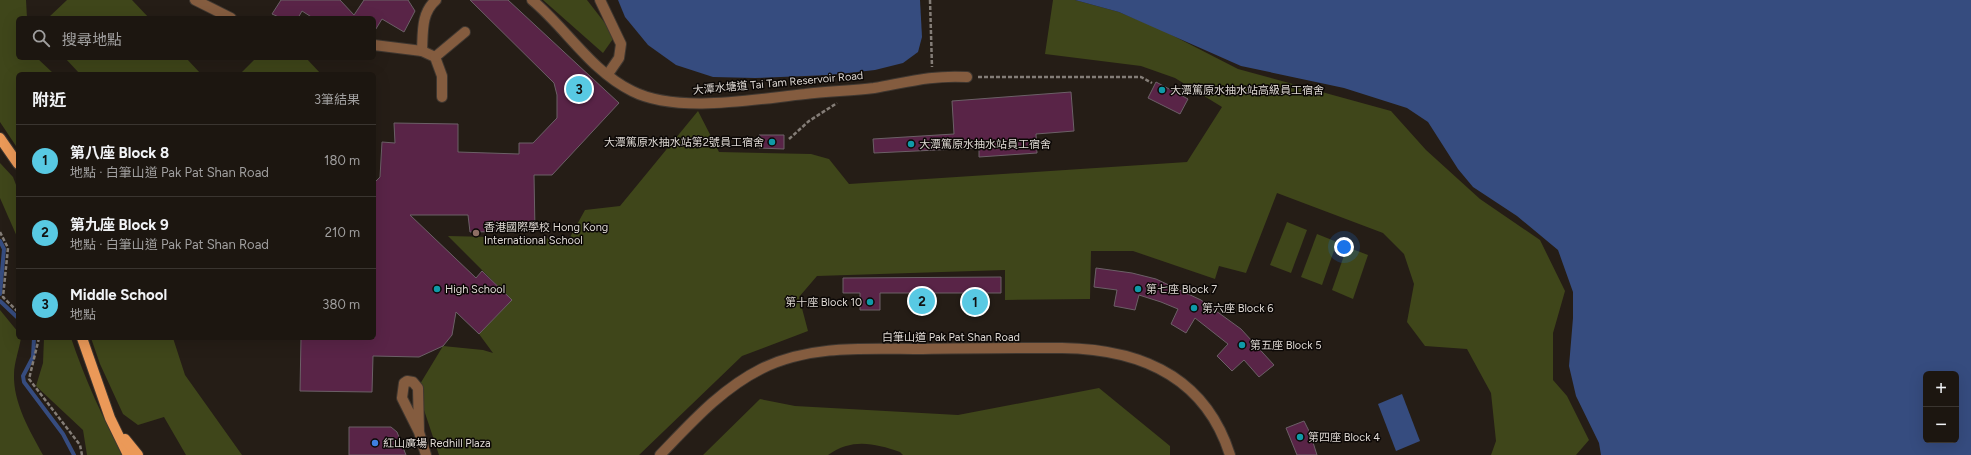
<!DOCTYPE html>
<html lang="zh-TW">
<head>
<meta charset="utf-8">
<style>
  body { margin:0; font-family:Figtree,"Noto Sans TC",sans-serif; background:#29231e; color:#f1f3f6 }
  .controls { position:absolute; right:12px; bottom:12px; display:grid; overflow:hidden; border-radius:6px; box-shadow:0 4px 16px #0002 }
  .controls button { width:36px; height:36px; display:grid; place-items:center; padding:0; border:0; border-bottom:1px solid #3a3530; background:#1c1610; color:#f1f3f6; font:20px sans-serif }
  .you { position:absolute; left:1344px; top:247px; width:14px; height:14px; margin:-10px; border:3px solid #fff; border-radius:50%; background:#1a73e8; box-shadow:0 0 0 6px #1a73e833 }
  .badge { display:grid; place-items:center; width:26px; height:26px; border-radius:50%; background:#58c9e3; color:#111; font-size:13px; font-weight:700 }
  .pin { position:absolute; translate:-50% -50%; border:2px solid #fff; box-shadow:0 1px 4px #0006 }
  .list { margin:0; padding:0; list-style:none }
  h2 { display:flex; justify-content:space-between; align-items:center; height:52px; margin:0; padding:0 16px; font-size:17px }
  h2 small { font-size:13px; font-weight:400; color:#a09f9f }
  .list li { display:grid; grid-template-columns:26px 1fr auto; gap:12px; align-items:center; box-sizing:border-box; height:72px; padding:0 16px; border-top:1px solid #3a3530 }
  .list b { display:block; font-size:15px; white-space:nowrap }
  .list p { margin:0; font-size:13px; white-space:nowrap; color:#a09f9f }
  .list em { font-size:13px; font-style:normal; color:#a09f9f }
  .icon { flex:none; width:22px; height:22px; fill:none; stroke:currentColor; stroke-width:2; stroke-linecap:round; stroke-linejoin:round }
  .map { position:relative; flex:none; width:1971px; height:455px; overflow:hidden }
  .search { position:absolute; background:#1c1610; box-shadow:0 4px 16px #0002; left:16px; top:16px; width:360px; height:44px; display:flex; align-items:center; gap:10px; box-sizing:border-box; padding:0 14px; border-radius:6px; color:#a09f9f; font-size:15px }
  .panel { position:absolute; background:#1c1610; box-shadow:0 4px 16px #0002; left:16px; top:72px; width:360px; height:268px; border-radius:6px }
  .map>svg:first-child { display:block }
  .green { fill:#3f461a }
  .water { fill:#364c7f; fill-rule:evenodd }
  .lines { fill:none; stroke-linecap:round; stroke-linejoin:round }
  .stream { stroke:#364c7f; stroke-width:4 }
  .building { fill:#592447; stroke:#6c6067 }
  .minor-casing { stroke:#3f3730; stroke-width:12 }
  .major-casing { stroke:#3f3730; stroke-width:12 }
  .path { stroke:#847d77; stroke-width:2.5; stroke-dasharray:4 2; stroke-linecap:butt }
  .minor { stroke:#845c3f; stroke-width:10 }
  .major { stroke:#eb9958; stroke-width:10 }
  .culture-dot { fill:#0f9aa8; stroke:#0c0806; stroke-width:1.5 }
  .education-dot { fill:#8d6e63; stroke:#0c0806; stroke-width:1.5 }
  .shop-dot { fill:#3f7fe0; stroke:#0c0806; stroke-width:1.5 }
  .labels { text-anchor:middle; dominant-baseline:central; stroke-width:3; stroke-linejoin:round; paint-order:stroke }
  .street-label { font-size:11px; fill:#ded8d3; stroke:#0c0806 }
  .poi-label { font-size:11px; fill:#ded8d3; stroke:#0c0806; text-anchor:start }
</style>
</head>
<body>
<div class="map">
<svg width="1971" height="455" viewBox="0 0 1971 455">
  <rect width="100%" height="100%" fill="#251d16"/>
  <!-- green -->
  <g class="green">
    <path d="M0,0H26L27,18H18V58H37L54,74H18V149L0,122Z"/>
    <path d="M67,0H132L149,18H48Z"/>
    <path d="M543,0H587L615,36L603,53Z"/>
    <path d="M1053,0H1075L1119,12L1160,29L1238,69L1391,111L1426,150L1480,199L1540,240L1565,291L1553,333V380L1567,396L1589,440L1576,455H1491L1496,441L1491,393L1467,349L1425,346L1407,322L1414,284L1404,254L1383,233L1277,193L1246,273L1219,266L1215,279L1133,251H1091L1090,299L1005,300V270L817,276L799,297L808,331L742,356L639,455H439L417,389L443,346L483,350L493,353L479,334L512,300L448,236L569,239L585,210L620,206L698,111L719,152L811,154L829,159L849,184L1187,162L1222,107L1175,78L1141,66L1045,54Z"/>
    <path d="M65,58H186L201,74H80Z"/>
    <path d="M256,58H306L321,74H240Z"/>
    <path d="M0,163L13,177L18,190V239L0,198Z"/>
    <path d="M1287,222L1307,230L1291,273L1270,265Z"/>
    <path d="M1317,234L1337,242L1322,285L1301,277Z"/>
    <path d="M1347,247L1368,255L1353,299L1332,290Z"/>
    <path d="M0,310L18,332V338H21C19,350 14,363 14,374C13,403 30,431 43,455H0Z"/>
    <path d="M44,338H71C85,379 102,417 123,455H87L83,430L36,386L43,363Z"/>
    <path d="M91,338H173L185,375L242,455H186L164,417L138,425L123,414L100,364Z"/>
    <path d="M1099,388L1170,446V455H903L900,452C874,443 852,438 828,455H703L760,399L795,406L958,415Z"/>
  </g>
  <!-- water -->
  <g class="water">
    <path d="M618,0H920L922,37L918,52L903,63L875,70L830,75L755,78L713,77L676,65L648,45L625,17Z"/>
    <path d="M1075,0H1971V455H1601L1599,443L1576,396L1569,366L1573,318V292L1558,250L1517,216L1473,187L1458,169L1428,122L1407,108L1344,88L1241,66L1119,12ZM1926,374H1956V440H1926Z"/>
    <path d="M1402,394L1420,441L1396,451L1378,404Z"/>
  </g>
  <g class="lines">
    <!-- stream -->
    <g class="stream">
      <path d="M0,241L4,249L0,294"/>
      <path d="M0,301L18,318"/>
      <path d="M34,338L33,357L23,376L24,382L63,434L74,455"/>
    </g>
  </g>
  <!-- building -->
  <g class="building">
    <path d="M281,0H340L354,15L364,0H408L415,11L404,32L382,19L374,32V18H313L302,11L298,18H281L272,14Z"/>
    <path d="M470,0H508L619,103L552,175H534L535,231L470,232L468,215H410L476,278L482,271L512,300L479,334L456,312L452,335L443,346L419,357L373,356L372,392L300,391L301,338H374V183L380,177L382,142L395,143L394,123L458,124V152L519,154V143H533L557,118V95L554,83Z"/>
    <path d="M1156,82L1188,99L1180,114L1148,98Z"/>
    <path d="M1071,92L1074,131L1036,134L1037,153L979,157V148L874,153L873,139L954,134L952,101Z"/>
    <path d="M759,135H784V149L759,148Z"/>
    <path d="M1096,268L1132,273L1156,279L1201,300L1241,329L1274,365L1259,377L1244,360L1232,371L1217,356L1228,344L1195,318L1186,333L1171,324L1178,309L1161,302L1139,295L1135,310L1114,306L1117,290L1094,287Z"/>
    <path d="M1001,277V293H985V310H965V293H932V310H912V293H880V310H860V293H843V278Z"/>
    <path d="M1304,421L1310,433L1317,455H1297L1286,428Z"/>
    <path d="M349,427H391L397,432L406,455H349Z"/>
  </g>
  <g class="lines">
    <!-- minor casing -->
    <g class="minor-casing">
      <g id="minor">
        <path d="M195,0L231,18"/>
        <path d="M532,0C566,28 591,71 632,91C677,114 756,99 805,94C828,91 852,91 874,88C908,82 931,75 967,77"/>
        <path d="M600,0L621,44L619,58L608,74"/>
        <path d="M374,45L422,51L435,57L442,76V97"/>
        <path d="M422,51C423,32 421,13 436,0"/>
        <path d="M435,57L465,32"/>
        <path d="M419,432L418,388L413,382L407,381L404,383L402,398L419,432L426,455"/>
        <path d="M660,455C691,423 721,389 761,369C810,344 870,349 923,349C969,348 1016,348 1062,348C1140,349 1205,376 1230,455"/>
      </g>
    </g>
    <!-- major casing -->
    <g class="major-casing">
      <g id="major">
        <path d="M0,138L18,164"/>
        <path d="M82,338L110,418L128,455"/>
        <path d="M125,439L138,455"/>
      </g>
    </g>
    <!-- path -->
    <g class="path">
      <path d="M930,0L932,67"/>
      <path d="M978,77H1141L1152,83"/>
      <path d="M789,139L809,121L837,103"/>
      <path d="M0,232L8,248L3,297L18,312"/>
      <path d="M39,338L29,379L80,445L82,455"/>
    </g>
    <!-- minor -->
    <use href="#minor" class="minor"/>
    <!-- major -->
    <use href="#major" class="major"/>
  </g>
  <!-- markers -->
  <g class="culture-dot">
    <circle cx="1162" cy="90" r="4"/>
    <circle cx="772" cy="142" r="4"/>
    <circle cx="911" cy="144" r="4"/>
    <circle cx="437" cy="289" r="4"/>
    <circle cx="1138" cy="289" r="4"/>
    <circle cx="870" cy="302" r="4"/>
    <circle cx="1194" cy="308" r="4"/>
    <circle cx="1242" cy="345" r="4"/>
    <circle cx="1300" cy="437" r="4"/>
  </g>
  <circle class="education-dot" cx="476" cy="233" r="4"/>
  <circle class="shop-dot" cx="375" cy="443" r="4"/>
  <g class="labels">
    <!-- street labels -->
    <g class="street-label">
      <text transform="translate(778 83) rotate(-5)">大潭水塘道 Tai Tam Reservoir Road</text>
      <text x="951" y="337">白筆山道 Pak Pat Shan Road</text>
    </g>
    <!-- poi labels -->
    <g class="poi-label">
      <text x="1170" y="90">大潭篤原水抽水站高級員工宿舍</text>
      <text x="764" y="142" text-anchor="end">大潭篤原水抽水站第2號員工宿舍</text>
      <text x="919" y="144">大潭篤原水抽水站員工宿舍</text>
      <text x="484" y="227">香港國際學校 Hong Kong<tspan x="484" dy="13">International School</tspan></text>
      <text x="445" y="289">High School</text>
      <text x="1146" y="289">第七座 Block 7</text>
      <text x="862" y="302" text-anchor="end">第十座 Block 10</text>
      <text x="1202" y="308">第六座 Block 6</text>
      <text x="1250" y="345">第五座 Block 5</text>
      <text x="1308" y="437">第四座 Block 4</text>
      <text x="383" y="443">紅山廣場 Redhill Plaza</text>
    </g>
  </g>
</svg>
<div class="controls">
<button>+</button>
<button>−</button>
</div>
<div class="you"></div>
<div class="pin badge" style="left:975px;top:302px">1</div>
<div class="pin badge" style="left:922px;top:301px">2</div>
<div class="pin badge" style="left:579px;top:89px">3</div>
<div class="search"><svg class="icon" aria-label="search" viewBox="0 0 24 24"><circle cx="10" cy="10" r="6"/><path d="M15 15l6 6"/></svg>搜尋地點</div>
<section class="panel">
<h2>附近<small>3筆結果</small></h2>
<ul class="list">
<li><span class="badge">1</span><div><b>第八座 Block 8</b><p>地點 · 白筆山道 Pak Pat Shan Road</p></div><em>180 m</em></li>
<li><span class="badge">2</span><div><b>第九座 Block 9</b><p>地點 · 白筆山道 Pak Pat Shan Road</p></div><em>210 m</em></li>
<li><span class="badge">3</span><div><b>Middle School</b><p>地點</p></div><em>380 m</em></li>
</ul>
</section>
</div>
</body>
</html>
